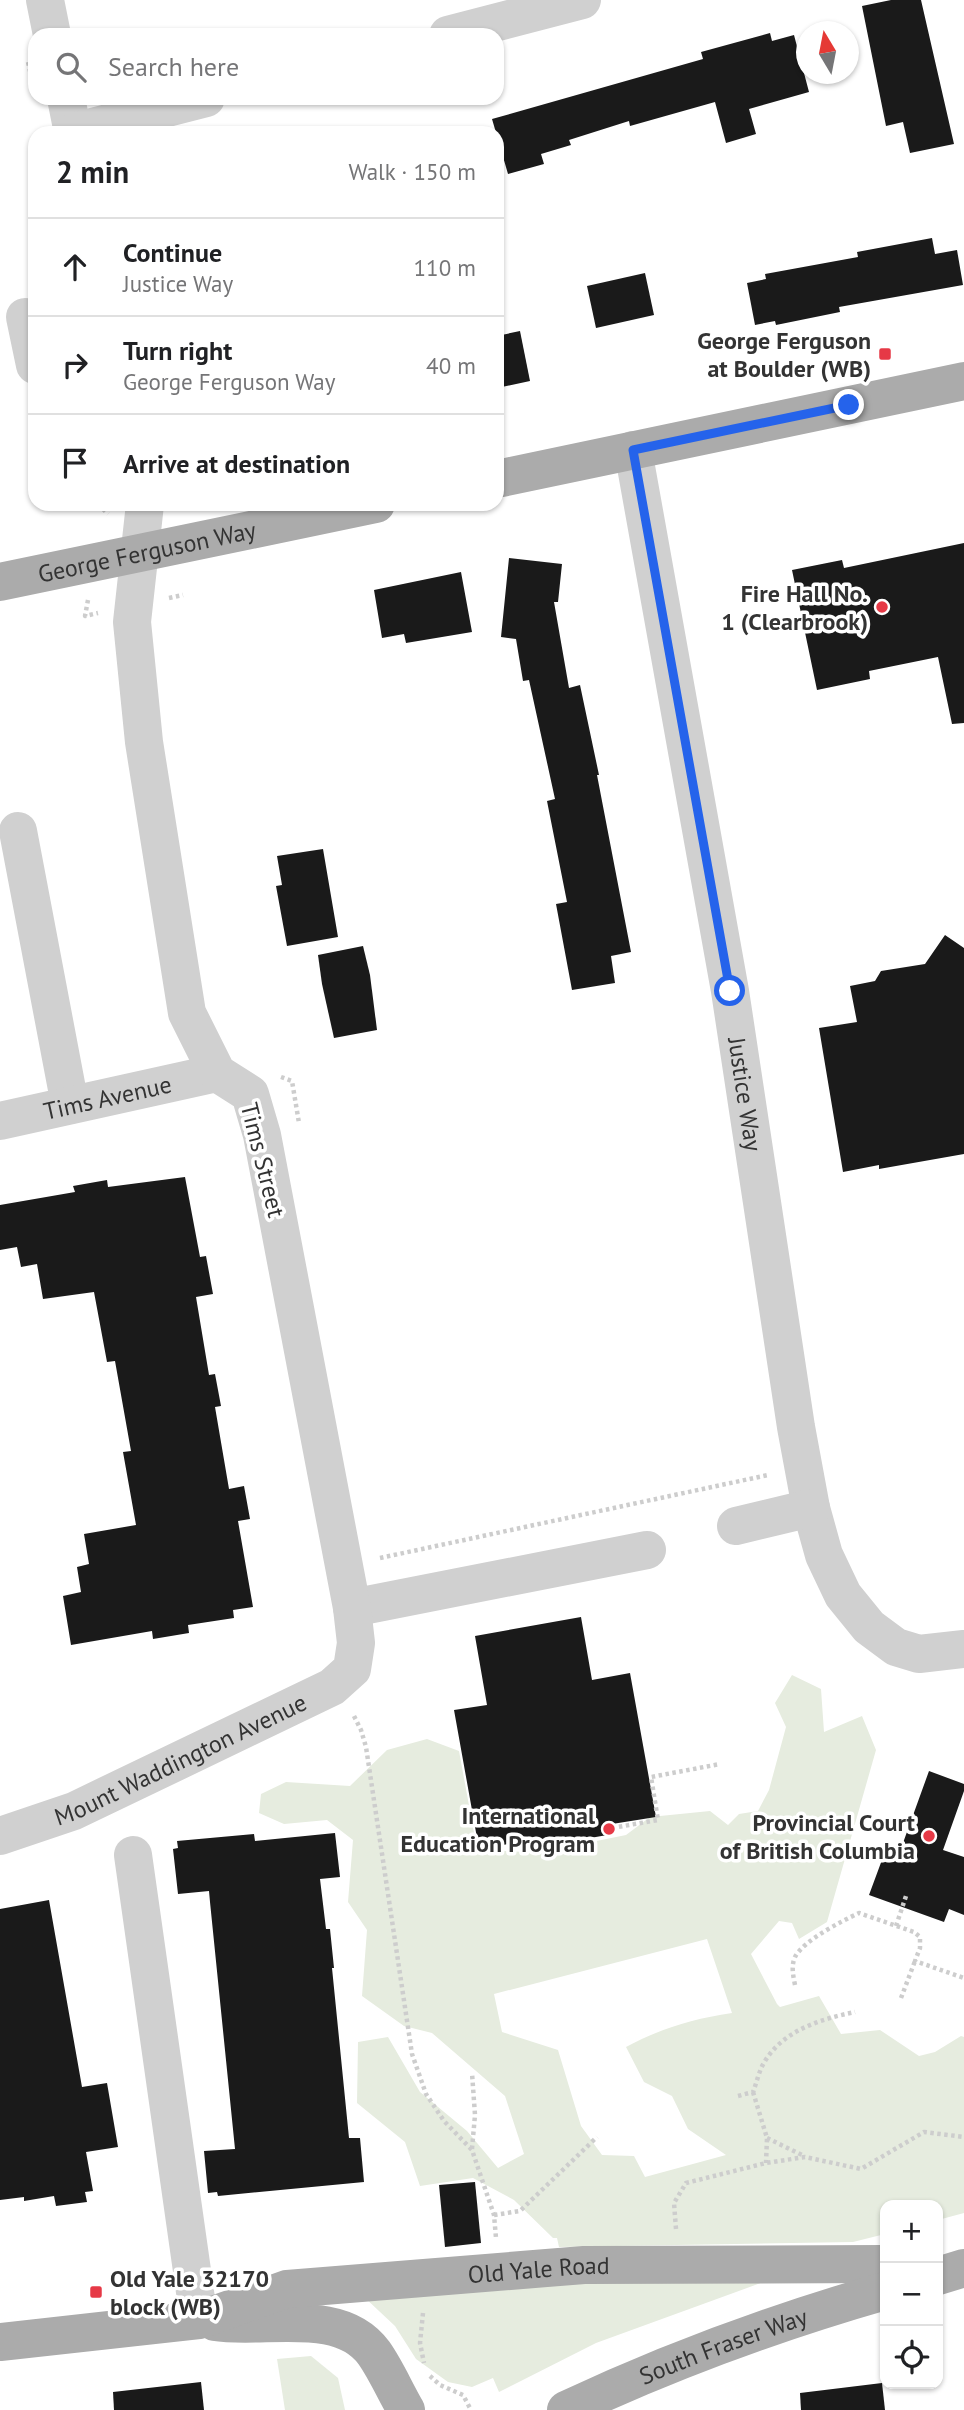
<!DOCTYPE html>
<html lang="en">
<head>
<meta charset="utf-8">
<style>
  body { margin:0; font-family:"PT Sans",sans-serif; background:#f2f2f2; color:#202124 }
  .controls { position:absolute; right:21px; bottom:21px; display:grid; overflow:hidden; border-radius:14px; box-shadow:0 2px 5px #0004 }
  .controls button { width:63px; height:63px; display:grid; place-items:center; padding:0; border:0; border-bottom:2px solid #e0e0e0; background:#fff; color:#202124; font:35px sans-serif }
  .compass { position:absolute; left:796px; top:21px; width:63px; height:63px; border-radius:50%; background:#fff; box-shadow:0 2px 5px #0004; rotate:350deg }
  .stop { position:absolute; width:21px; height:21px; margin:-16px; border:5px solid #2563eb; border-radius:50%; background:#fff }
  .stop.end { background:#2563eb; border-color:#fff; box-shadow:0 2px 7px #0008 }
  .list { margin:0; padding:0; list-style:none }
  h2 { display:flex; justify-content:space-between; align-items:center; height:91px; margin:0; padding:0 28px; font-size:30px }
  h2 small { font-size:23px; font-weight:400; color:#757577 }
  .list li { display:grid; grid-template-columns:46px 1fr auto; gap:21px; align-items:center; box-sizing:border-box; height:98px; padding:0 28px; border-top:2px solid #e0e0e0 }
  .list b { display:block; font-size:26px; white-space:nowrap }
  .list p { margin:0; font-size:23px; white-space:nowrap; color:#757577 }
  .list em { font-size:23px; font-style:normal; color:#757577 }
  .icon { flex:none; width:38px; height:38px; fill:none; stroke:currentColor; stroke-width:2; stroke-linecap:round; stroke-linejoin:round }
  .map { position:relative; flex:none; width:964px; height:2410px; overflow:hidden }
  .search { position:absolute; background:#fff; box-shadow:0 2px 5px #0004; left:28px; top:28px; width:476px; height:77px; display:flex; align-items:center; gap:18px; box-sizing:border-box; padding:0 24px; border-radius:21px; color:#757577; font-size:26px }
  .panel { position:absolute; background:#fff; box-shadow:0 2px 5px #0004; left:28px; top:126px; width:476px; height:385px; border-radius:21px }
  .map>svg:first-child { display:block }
  .green { fill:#e6ecdf; fill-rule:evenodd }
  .building { fill:#1a1a1a }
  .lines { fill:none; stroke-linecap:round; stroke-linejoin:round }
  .path { stroke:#cdcdcd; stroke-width:4.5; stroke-dasharray:3.5 3.5; stroke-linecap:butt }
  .minor { stroke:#d0d0d0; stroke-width:38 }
  .major { stroke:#ababab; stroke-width:38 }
  .route { stroke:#2563eb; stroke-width:9 }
  .poi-dot { fill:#e63946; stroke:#fff; stroke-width:2.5 }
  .labels { text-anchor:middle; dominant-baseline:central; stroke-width:7; stroke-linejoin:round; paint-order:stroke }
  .poi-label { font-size:24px; font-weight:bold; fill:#333; stroke:#fff; text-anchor:end }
  .street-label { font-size:24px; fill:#333; stroke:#fff }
</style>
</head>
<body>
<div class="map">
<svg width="964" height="2410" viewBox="0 0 964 2410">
  <rect width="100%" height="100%" fill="#fff"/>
  <!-- green -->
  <g class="green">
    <path d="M792,1675L821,1689L824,1732L862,1716L876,1750L827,1922L799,1939L792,1923L779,1921L751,1954L777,2004L780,2007L819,1996L841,2034L880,2030L919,2056L935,2052L961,2036L964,2037V2213L938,2220V2205H885V2234L853,2242L559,2247L557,2238H553L514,2200L473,2178L420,2186L405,2142L357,2103L358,2042L388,2037L420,2092L467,2131L498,2168L524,2154L505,2096L432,2033L404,2026L362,1996L367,1930L348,1902L353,1840L327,1820L284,1824L259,1813L261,1794L286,1782L350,1786L387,1750L427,1739L459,1751L477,1849L537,1853L626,1835L650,1817L710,1811L728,1825L739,1814L758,1811L769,1790L786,1727L775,1703ZM707,1939L732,2013C692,2019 662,2028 626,2047L644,2082L672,2096L688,2129L726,2155L645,2177L634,2156L602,2155L581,2126L558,2050L502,2032L494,1994Z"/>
    <path d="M584,2276L769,2280L596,2343L499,2392L493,2378L472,2387L448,2382L416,2359L395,2326L363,2296Z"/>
    <path d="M311,2356L338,2378L345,2410H285L277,2359Z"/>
  </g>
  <!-- building -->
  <g class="building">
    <path d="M891,0H921L954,144L910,153L903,122L886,126L862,6Z"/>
    <path d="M770,33L772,41L794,35L809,92L749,109L756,134L726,143L715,102L630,126L629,121L569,140L571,145L541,154L544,164L508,174L492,119L703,59L701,52Z"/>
    <path d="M932,238L935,254L957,250L963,285L839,307L840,312L776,325L775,321L755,325L747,283L766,279L765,274L858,257L857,252Z"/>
    <path d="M645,273L654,315L596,328L587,286Z"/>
    <path d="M520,331L530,381L497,388V336Z"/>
    <path d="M964,543V723L952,724L938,657L869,671L870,679L817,690L792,570L842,560L844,568Z"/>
    <path d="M509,558L562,564L558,602H554L569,688L580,685L599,775H597L631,952L611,956L615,983L572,990L556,904L567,902L547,801L555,799L529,680L523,681L516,639L501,637Z"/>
    <path d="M461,572L472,632L406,643L404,634L382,638L374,590Z"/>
    <path d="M323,849L338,937L287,946L276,886L282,885L277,856Z"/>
    <path d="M945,935L964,948V1154L879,1169V1165L843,1172L819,1028L857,1022L850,986L875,981L881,971L925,964Z"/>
    <path d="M363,946L370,975L377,1030L334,1038L322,984L318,955Z"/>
    <path d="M185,1177L200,1257L206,1256L213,1294L196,1297L209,1375L215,1374L221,1406L215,1407L229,1489L244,1486L250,1519L238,1521L253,1607L233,1610L234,1618L188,1625L189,1633L153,1639L152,1631L71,1645L63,1596L81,1592L77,1567L89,1564L84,1534L136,1525L123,1452L131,1451L115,1361L107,1362L94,1292L43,1299L37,1264L21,1267L17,1247L0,1250V1205L75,1192L73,1186L107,1180L108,1187Z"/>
    <path d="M581,1617L592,1680L630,1673L656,1817L612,1824L613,1834L533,1848L531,1840L479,1849L454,1710L487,1705L475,1636Z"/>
    <path d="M929,1771L964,1784V1791L943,1850L964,1857V1915L949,1909L944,1922L869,1895L886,1849L899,1854Z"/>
    <path d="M335,1833L340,1877L320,1879L326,1929H330L334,1968H332L349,2138H360L364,2182L218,2196L217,2192L208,2193L204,2151L235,2149L210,1902L209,1891L178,1894L173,1849L178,1848L177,1841L254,1834L255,1841Z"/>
    <path d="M49,1900L82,2087L107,2083L118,2147L86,2152L93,2191L85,2192L87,2202L56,2206L54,2196L24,2201V2197L0,2200V1909Z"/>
    <path d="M475,2182L481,2243L445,2247L439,2185Z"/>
    <path d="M201,2382L204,2410H114L113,2392Z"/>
    <path d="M882,2383L885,2410H801L800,2393Z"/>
  </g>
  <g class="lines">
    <!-- path -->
    <g class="path">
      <path d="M28,62L33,84"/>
      <path d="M98,504L108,514"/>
      <path d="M169,598L183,595"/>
      <path d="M88,600L85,616L98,613"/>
      <path d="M281,1077L292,1081L299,1123"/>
      <path d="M380,1558L768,1475"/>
      <path d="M354,1716L361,1730L366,1747L412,2054L426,2094L444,2121L472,2150L494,2215L496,2238"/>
      <path d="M612,1828L658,1820L651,1777L720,1764"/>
      <path d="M896,1926L906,1896"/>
      <path d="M795,1985C793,1975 791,1966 795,1957C804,1940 842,1921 859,1913L914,1932L920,1937V1948L915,1961L964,1978"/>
      <path d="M901,1998L915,1961"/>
      <path d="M753,2092L767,2138L766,2163"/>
      <path d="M738,2096L753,2092C757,2082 759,2070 765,2061C784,2030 821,2019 855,2012"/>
      <path d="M767,2138L804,2156"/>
      <path d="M472,2149L475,2115L472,2073"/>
      <path d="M494,2215L520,2211L597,2137"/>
      <path d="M676,2229L674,2203L686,2183L766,2163L805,2157L861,2169L924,2132L964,2137"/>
      <path d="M423,2313L420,2343L424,2363"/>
      <path d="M430,2376L440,2385L463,2395L471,2410"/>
    </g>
    <!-- minor -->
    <g class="minor">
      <path d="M45,0L52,35"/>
      <path d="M448,35L582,0"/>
      <path d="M66,98L73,133"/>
      <path d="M73,132L206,98"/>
      <path d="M25,317L35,365"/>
      <path id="s1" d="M633,450L730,991L796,1427L811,1508L824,1555L843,1595L869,1627L896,1647L919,1654L964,1649"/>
      <path d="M18,831L70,1105"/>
      <path id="s2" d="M0,1121L217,1073"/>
      <path d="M736,1526L811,1508"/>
      <path d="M352,1608L647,1550"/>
      <path id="s3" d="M0,1836L74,1811L332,1687L352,1669L356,1643L352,1608L262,1135L250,1094L217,1073L187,1013L144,742L132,622L145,504"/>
      <path d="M133,1855L199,2320"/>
    </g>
    <!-- major -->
    <g class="major">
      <path d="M497,479L964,381"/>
      <path id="s4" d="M0,582L376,504"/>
      <path d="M938,2276L964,2268"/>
      <path d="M215,2322C264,2330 340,2306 374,2353C386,2370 395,2391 406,2410"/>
      <path id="s5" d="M0,2342L199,2320L287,2289L584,2265L885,2264"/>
      <path id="s6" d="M566,2410C668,2362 777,2322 885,2291"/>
    </g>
  </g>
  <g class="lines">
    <!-- route -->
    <path class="route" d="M730,991L633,450L849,405"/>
  </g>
  <!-- markers -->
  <g class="poi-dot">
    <rect x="878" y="347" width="14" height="14" rx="3.5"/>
    <circle cx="882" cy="607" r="7"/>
    <circle cx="609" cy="1829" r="7"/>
    <circle cx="929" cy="1836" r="7"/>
    <rect x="89" y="2285" width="14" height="14" rx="3.5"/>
  </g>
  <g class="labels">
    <!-- poi labels -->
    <g class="poi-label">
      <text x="871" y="340">George Ferguson<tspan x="871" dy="28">at Boulder (WB)</tspan></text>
      <text x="868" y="593">Fire Hall No.<tspan x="868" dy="28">1 (Clearbrook)</tspan></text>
      <text x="595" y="1815">International<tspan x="595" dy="28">Education Program</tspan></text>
      <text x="915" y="1822">Provincial Court<tspan x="915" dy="28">of British Columbia</tspan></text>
      <text x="110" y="2278" text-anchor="start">Old Yale 32170<tspan x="110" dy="28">block (WB)</tspan></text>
    </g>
    <!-- street labels -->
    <g class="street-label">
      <text stroke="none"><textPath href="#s4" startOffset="150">George Ferguson Way</textPath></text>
      <text stroke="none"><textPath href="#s1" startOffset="654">Justice Way</textPath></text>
      <text stroke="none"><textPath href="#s2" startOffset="110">Tims Avenue</textPath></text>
      <text transform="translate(263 1160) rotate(76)">Tims Street</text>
      <text stroke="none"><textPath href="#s3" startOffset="196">Mount Waddington Avenue</textPath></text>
      <text stroke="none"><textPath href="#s5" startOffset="546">Old Yale Road</textPath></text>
      <text stroke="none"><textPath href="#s6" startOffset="170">South Fraser Way</textPath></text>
    </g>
  </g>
</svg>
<div class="controls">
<button>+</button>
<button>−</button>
<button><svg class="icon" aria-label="locate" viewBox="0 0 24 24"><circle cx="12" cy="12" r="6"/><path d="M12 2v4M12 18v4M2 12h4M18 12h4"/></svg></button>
</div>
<svg class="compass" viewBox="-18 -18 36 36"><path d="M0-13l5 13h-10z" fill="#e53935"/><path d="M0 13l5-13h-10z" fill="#757577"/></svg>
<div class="stop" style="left:730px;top:991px"></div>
<div class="stop end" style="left:849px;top:405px"></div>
<div class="search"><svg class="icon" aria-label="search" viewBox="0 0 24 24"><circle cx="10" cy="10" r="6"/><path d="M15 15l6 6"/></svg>Search here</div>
<section class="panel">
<h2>2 min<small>Walk · 150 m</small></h2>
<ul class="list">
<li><svg class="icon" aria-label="ahead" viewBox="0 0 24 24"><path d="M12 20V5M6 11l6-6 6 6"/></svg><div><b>Continue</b><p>Justice Way</p></div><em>110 m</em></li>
<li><svg class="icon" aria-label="right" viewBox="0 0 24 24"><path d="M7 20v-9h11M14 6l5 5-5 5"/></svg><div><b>Turn right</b><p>George Ferguson Way</p></div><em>40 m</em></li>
<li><svg class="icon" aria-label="arrive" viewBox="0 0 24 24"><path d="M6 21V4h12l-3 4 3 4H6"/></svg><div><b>Arrive at destination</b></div></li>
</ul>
</section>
</div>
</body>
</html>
